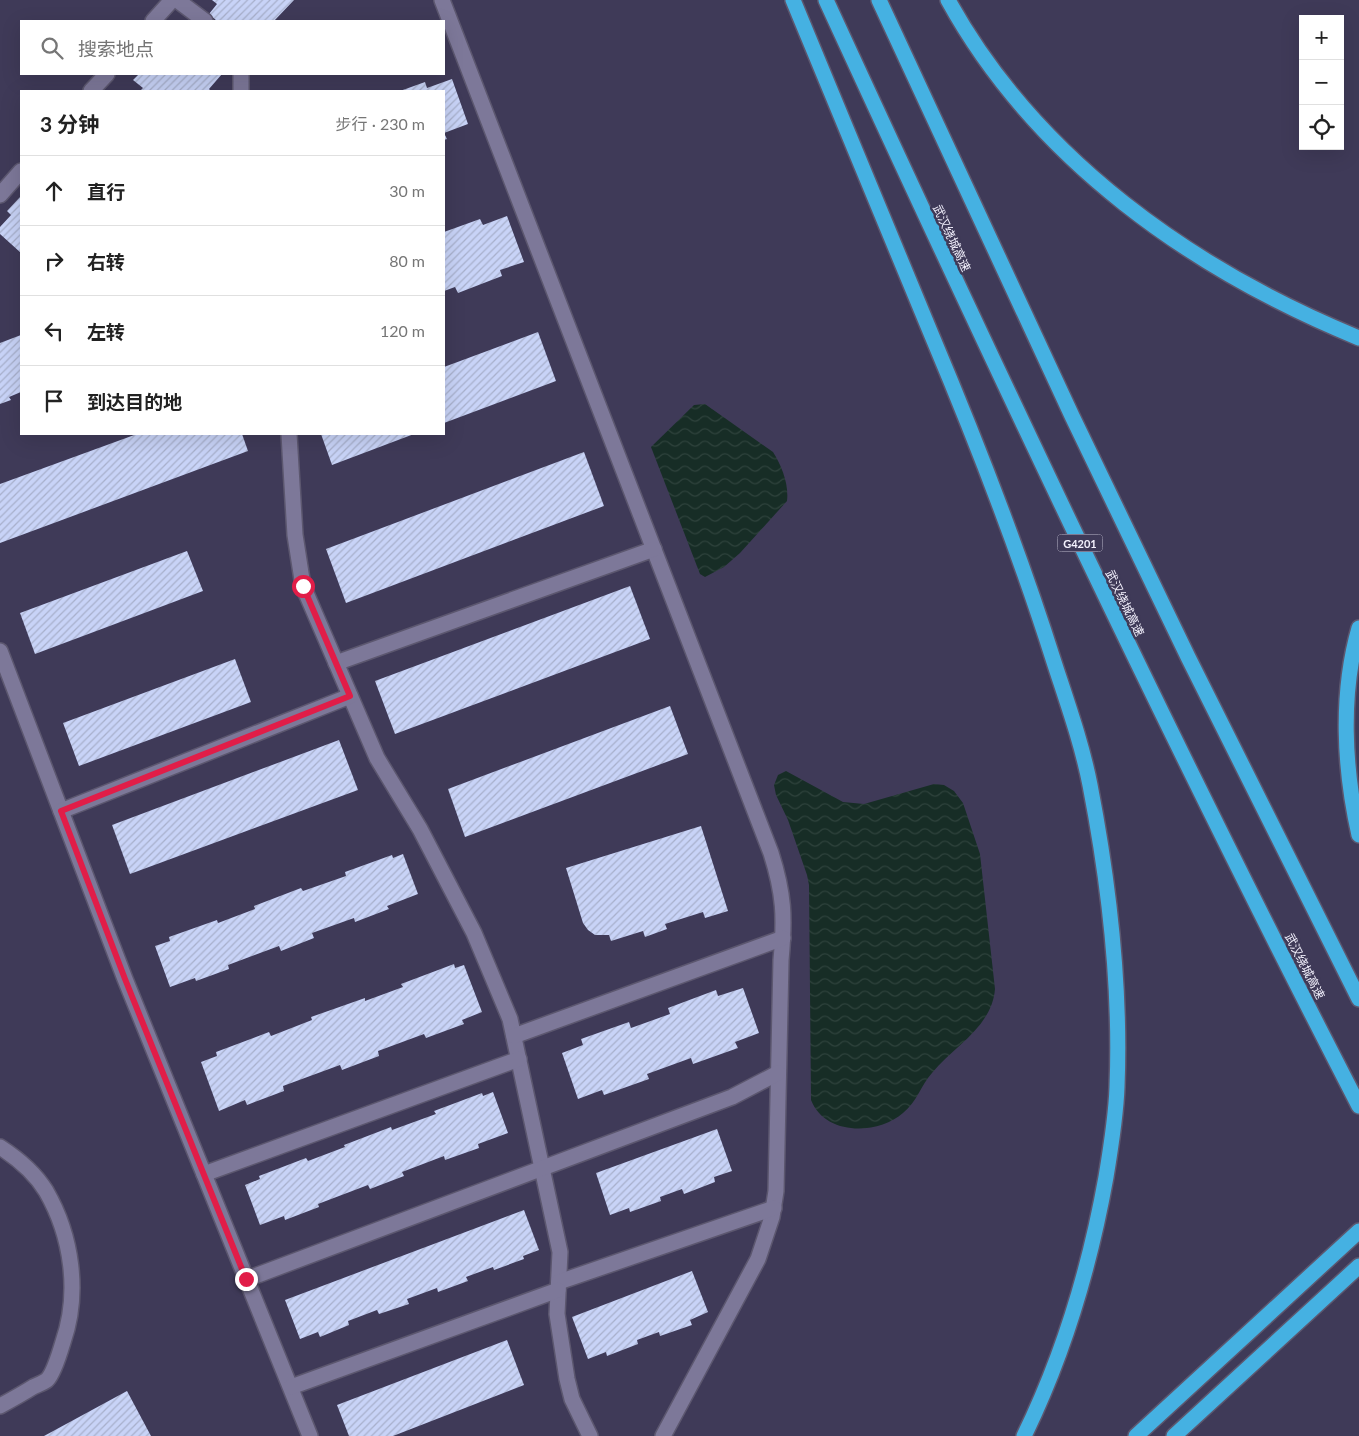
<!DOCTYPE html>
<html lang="zh">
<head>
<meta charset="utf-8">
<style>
  body { margin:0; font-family:Lato,"Noto Sans SC",sans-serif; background:#f6f6f6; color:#222 }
  .controls { position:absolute; right:15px; top:15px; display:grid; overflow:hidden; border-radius:0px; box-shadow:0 5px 20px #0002 }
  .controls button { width:45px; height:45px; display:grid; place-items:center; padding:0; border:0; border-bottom:1px solid #e0e0e0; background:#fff; color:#222; font:25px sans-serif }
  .stop { position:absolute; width:15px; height:15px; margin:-11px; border:4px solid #e11d48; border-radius:50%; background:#fff }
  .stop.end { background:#e11d48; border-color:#fff; box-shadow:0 1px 5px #0008 }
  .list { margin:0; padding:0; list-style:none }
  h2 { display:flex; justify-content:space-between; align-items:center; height:65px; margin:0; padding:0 20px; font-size:21px }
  h2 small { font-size:16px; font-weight:400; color:#767676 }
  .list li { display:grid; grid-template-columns:32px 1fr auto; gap:15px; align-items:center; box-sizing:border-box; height:70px; padding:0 20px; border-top:1px solid #e0e0e0 }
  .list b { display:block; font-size:19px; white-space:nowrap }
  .list em { font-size:16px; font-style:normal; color:#767676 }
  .icon { flex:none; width:28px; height:28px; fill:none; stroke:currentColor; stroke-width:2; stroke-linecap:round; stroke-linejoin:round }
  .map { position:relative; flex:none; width:1359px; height:1436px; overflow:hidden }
  .search { position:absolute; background:#fff; box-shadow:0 5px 20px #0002; left:20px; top:20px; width:425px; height:55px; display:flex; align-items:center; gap:12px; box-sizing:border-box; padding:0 18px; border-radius:0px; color:#767676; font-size:19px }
  .panel { position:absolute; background:#fff; box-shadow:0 5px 20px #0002; left:20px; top:90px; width:425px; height:345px; border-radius:0px }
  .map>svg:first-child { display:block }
  .water { fill:url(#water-waves) }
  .building { fill:url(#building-hatch) }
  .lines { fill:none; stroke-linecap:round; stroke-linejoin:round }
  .minor-casing { stroke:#5c576f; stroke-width:18 }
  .highway-casing { stroke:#5c576f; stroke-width:18 }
  .minor { stroke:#7d7899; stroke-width:15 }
  .highway { stroke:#45b1e2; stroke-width:15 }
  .route { stroke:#e11d48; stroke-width:6 }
  .labels { text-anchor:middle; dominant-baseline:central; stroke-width:5; stroke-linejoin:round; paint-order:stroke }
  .shield { fill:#3f3a58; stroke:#bebbcc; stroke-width:1 }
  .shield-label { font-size:11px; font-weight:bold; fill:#f4f2fe }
  .street-label { font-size:12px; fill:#f4f2fe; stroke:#3f3a58 }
</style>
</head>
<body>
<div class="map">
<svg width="1359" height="1436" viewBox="0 0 1359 1436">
  <defs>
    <pattern id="water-waves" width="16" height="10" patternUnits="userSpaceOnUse" patternTransform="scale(1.25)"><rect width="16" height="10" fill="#172d26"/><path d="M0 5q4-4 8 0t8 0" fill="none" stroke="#2e423c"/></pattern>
    <pattern id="building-hatch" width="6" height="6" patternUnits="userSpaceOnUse" patternTransform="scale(1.25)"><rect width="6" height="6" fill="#c8d3f7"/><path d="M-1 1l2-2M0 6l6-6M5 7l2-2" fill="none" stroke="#a8b0cc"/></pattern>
  </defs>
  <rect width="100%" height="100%" fill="#3f3a58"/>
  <!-- water -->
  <g class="water">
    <path d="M705,404L773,452C782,466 789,485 787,501L740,553L724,567L705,577L700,574L651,447L694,405Z"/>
    <path d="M786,771L843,802L864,804L934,784L944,785L954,791L963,803L980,854L995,989C992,1027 954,1046 932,1073C921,1085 917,1102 903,1113C878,1135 825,1136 811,1100L809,885L807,875L788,820L776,795L774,785L778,775Z"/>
  </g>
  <!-- building -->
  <g class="building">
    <path d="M212,0H294L274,21H217L209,14L217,4Z"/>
    <path d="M139,74H222L209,89L211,91H140L143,88L133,80Z"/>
    <path d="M452,79L468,124L444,133L447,139L444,140V91H400L425,82L427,88Z"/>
    <path d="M21,196V253L0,234V227L11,215L7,211Z"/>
    <path d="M507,216L524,262L500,270L502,276L458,293L455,287L444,291V232L480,219L483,225Z"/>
    <path d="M538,332L556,381L444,423V367Z"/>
    <path d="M21,335V392L9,397L11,400L0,404V343Z"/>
    <path d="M137,434H242L248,451L0,543V484Z"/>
    <path d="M321,434H414L332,465Z"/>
    <path d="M584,452L604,506L346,603L326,549Z"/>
    <path d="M187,551L203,591L35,654L20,613Z"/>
    <path d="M630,586L650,639L395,734L375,681Z"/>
    <path d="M235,659L251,702L79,766L63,723Z"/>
    <path d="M670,706L688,754L465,837L448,789Z"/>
    <path d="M339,740L358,790L130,874L112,825Z"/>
    <path d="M701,826L728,911L705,918L703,912L665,924L667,929L645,937L643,931L611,941L609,935H595L588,930L583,923L566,868Z"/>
    <path d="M403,854L418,894L387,906L389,909L355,922L354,918L312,933L314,938L281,951L279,946L228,965L229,969L196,981L195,978L170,987L155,946L170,941L169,937L217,920L218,923L255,909L254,906L301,888L303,891L346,876L345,872L392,855L393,858Z"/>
    <path d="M454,964L455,968L464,965L482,1012L462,1020L464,1024L426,1038L424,1034L378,1051L379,1056L342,1070L340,1065L283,1086L284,1091L247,1105L245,1100L219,1111L201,1062L217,1056L216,1052L269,1032L271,1036L312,1020L311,1017L365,998V1001L403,987L401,984Z"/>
    <path d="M743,988L759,1033L735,1042L738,1048L693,1064L691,1058L647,1074L649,1079L604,1095L602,1090L578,1099L562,1053L583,1045L581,1039L629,1022L631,1028L670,1014L668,1008L716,990L718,996Z"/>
    <path d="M493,1092L508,1133L478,1144L479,1148L445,1160L444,1156L402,1172L404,1176L370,1189L368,1185L318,1204L319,1207L285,1220L284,1216L260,1225L245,1185L260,1179L259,1176L306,1158L308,1161L345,1147L344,1145L391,1127L392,1130L436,1114L434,1111L482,1093L483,1096Z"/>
    <path d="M717,1129L732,1171L714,1177L715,1182L684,1194L682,1189L660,1197L661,1201L630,1212L629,1208L610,1215L596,1173Z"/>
    <path d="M524,1210L539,1250L523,1256L524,1259L494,1270L493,1267L466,1277L468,1281L438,1292L437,1288L407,1299L409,1304L379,1314L377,1310L348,1321L349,1325L320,1337L318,1332L300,1339L285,1300Z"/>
    <path d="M692,1271L708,1312L690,1320L692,1325L660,1336L659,1332L637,1340L638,1344L607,1356L606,1352L588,1359L572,1317Z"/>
    <path d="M507,1340L524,1385L393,1436H349L337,1405Z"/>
    <path d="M127,1391L151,1436H44Z"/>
  </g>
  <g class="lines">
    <!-- minor casing -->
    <g class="minor-casing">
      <g id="minor">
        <path d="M177,0L205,21"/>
        <path d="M442,0L771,853C784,894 785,917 781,960L776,1191L772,1217L758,1259L663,1436"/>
        <path d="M153,21L172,0"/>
        <path d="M241,74V91"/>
        <path d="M91,91L107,74"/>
        <path d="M0,195L21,171"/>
        <path d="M289,434L295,535L303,586L377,758L420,829L474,933L510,1019L560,1252L557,1314L567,1379L572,1399L590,1436"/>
        <path d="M0,651L125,979L310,1436"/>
        <path d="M336,663L654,549"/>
        <path d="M61,811L350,696"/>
        <path d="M514,1036L783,938"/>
        <path d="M0,1147C17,1158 35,1173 46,1191C72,1236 80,1293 63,1342C60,1352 54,1373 47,1380C43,1383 37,1385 33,1387C22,1394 11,1400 0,1406"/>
        <path d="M204,1174L519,1059"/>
        <path d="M247,1279L732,1097L778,1073"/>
        <path d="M559,1282L774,1208"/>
        <path d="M291,1387L558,1290"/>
      </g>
    </g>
    <!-- highway casing -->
    <g class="highway-casing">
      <g id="highway">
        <path d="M793,0C839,112 885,224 932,336C977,443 1019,551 1054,662C1067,702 1082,744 1090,785C1109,883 1121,987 1117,1087C1116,1117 1111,1147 1106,1177C1090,1266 1064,1354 1024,1436"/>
        <path d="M826,0C997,372 1171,742 1359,1106"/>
        <path d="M879,0L1072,416L1188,657L1359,999"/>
        <path d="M948,0C1036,160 1193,270 1359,338"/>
        <path d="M1359,628C1340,694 1344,769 1359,835"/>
        <path d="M1136,1436L1359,1231"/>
        <path d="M1174,1436L1359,1266"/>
      </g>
    </g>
    <!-- minor -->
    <use href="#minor" class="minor"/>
    <!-- highway -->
    <use href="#highway" class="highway"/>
  </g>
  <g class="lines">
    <!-- route -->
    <path class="route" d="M246,1279L125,979L61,811L350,696L303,586"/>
  </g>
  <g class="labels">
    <!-- shield labels -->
    <rect class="shield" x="1057.5" y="534.5" width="45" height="17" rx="4"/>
    <g class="shield-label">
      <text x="1080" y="543">G4201</text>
    </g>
    <!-- street labels -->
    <g class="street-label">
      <text transform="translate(952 238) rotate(65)">武汉绕城高速</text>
      <text transform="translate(1125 603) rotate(64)">武汉绕城高速</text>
      <text transform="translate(1305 966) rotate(63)">武汉绕城高速</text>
    </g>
  </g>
</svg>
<div class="controls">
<button>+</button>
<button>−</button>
<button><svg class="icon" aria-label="locate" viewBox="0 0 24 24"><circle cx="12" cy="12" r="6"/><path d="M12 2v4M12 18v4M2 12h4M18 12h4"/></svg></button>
</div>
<div class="stop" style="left:303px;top:586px"></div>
<div class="stop end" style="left:246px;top:1279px"></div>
<div class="search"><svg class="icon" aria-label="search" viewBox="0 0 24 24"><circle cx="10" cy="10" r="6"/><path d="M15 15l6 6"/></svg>搜索地点</div>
<section class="panel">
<h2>3 分钟<small>步行 · 230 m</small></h2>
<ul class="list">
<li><svg class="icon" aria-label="ahead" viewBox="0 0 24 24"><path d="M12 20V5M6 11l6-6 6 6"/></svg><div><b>直行</b></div><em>30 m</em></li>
<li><svg class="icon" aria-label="right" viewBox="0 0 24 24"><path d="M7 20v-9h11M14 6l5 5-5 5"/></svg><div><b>右转</b></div><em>80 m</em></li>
<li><svg class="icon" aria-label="left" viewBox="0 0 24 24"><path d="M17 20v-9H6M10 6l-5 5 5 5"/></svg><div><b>左转</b></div><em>120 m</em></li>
<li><svg class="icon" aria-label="arrive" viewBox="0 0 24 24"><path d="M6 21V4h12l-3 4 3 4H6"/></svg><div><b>到达目的地</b></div></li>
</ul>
</section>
</div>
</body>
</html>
